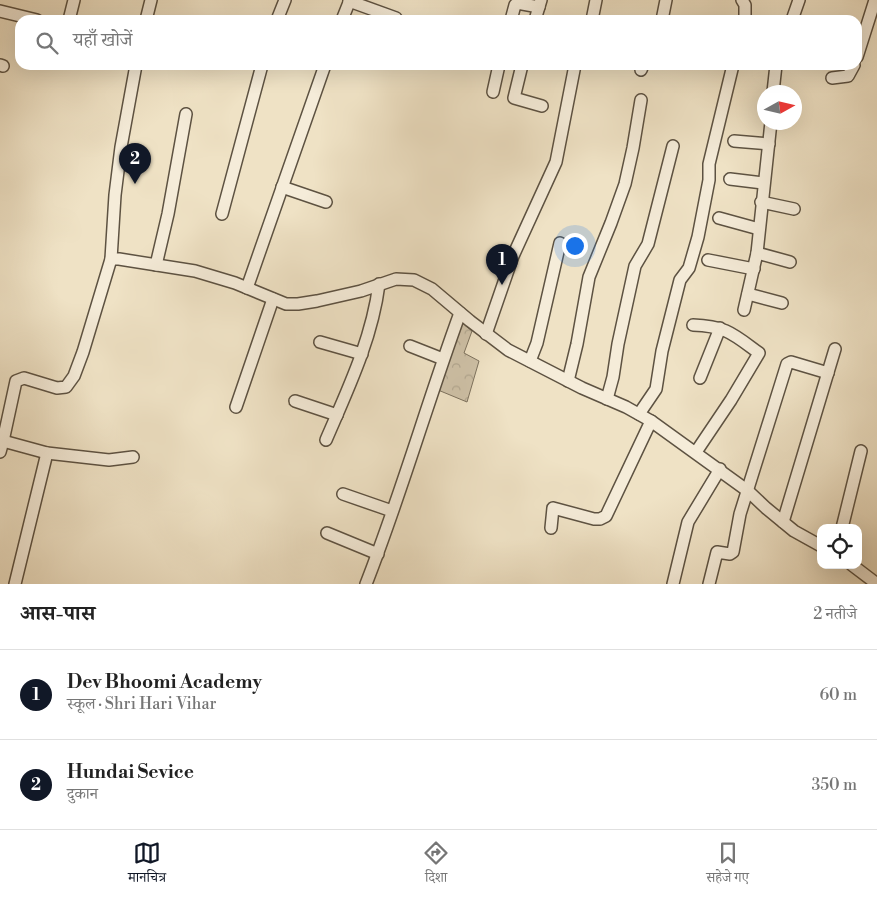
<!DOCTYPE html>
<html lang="hi">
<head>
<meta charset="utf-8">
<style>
  body { margin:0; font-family:"Libre Bodoni","Noto Serif Devanagari",serif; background:#f6f6f6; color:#222 }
  .controls { position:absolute; right:15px; bottom:15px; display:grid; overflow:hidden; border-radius:10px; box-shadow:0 5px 20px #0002 }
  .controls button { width:45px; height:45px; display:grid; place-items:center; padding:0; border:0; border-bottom:1px solid #e0e0e0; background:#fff; color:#222; font:25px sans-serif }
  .compass { position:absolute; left:757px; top:85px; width:45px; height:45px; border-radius:50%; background:#fff; box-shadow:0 5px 20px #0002; rotate:82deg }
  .you { position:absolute; left:574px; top:245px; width:18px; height:18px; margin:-12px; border:4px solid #fff; border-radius:50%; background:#1a73e8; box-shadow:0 0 0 8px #1a73e833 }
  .badge { display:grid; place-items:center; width:32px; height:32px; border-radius:50%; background:#111827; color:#fff; font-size:16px; font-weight:700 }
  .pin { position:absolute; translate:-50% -41px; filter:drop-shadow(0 1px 2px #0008) }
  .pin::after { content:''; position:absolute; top:26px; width:18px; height:15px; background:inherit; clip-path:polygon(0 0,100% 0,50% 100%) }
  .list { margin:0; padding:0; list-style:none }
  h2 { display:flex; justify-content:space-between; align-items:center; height:65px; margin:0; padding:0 20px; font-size:21px }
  h2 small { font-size:16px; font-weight:400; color:#767676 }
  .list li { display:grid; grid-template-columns:32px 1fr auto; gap:15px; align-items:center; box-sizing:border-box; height:90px; padding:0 20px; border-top:1px solid #e0e0e0 }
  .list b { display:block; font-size:19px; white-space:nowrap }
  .list p { margin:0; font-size:16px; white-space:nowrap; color:#767676 }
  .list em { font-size:16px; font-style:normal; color:#767676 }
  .icon { flex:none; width:28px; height:28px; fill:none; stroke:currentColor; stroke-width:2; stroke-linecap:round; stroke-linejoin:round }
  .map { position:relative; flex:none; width:877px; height:584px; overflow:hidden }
  .search { position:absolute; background:#fff; box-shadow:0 5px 20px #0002; left:15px; right:15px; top:15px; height:55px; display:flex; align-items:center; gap:12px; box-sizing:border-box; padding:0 18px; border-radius:15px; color:#767676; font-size:19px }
  .sheet { height:245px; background:#fff }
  nav { display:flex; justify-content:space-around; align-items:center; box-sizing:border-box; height:70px; border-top:1px solid #e0e0e0; background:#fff; font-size:14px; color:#767676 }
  nav a { display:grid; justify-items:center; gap:2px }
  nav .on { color:#111827 }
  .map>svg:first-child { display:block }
  .park { fill:url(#park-crowns); stroke:#7d725e }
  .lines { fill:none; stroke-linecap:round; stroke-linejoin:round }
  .minor-casing { stroke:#5d5242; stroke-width:14 }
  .minor { stroke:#f5ecd9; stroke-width:11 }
</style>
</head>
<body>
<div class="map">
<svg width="877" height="584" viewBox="0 0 877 584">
  <defs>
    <pattern id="park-crowns" width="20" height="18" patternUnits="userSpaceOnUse" patternTransform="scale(1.25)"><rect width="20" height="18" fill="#cec1a7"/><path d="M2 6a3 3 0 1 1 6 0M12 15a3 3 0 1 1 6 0" fill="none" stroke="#b1a68f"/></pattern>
  </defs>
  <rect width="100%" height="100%" fill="#efe2c5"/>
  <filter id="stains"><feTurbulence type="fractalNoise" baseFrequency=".004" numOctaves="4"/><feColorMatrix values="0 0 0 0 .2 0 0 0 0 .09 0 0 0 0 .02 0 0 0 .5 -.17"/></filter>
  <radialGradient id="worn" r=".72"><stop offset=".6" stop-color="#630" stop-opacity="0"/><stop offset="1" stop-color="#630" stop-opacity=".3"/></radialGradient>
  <!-- park -->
  <path class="park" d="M462,323L472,331L464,353L479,361L467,402L438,390Z"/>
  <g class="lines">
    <!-- minor casing -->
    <g class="minor-casing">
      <g id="minor">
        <path d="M742,0L745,5V20"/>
        <path d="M349,1L396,18"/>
        <path d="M0,11L37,20"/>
        <path d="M69,20L74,0"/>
        <path d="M146,20L151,0"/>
        <path d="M277,20L285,0"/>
        <path d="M342,20L350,0"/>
        <path d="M511,20L515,5L517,3L539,7"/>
        <path d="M535,20L541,0"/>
        <path d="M592,20L596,0"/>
        <path d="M662,20L666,0"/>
        <path d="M792,20L799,0"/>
        <path d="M857,57L875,0"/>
        <path d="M0,65L3,66"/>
        <path d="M522,65L514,98L542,106"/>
        <path d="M641,70L643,65"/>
        <path d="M832,78L848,76L854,65"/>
        <path d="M493,92L499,65"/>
        <path d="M773,92L776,65"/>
        <path d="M734,141L769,144"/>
        <path d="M730,179L763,183"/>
        <path d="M282,187L326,202"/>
        <path d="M761,202L794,209"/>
        <path d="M222,214L262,65"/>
        <path d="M719,218L759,229"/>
        <path d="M757,253L790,262"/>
        <path d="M111,259H119L195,271L235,283L286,304H298L317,301L361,291L396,279L414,280L432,289L470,321L508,350L582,388L626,407L651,421L748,491L766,508L794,531L821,546"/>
        <path d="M708,260L754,269"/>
        <path d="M156,265L168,214L186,114"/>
        <path d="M247,288L325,65"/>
        <path d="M748,294L782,303"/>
        <path d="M744,310L757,253L771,122"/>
        <path d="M693,325C726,326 733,334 759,353L731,400L696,452"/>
        <path d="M486,334L513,256L556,162L575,65"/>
        <path d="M320,342L362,354"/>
        <path d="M410,346L443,359"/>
        <path d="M530,361L537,343L560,243"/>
        <path d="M700,378L720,328"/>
        <path d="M568,381L577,344L589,277L611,223L625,184L633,148L641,100"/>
        <path d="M607,399L613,377L618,344L635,266L648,244L673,146"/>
        <path d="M295,401L337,415"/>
        <path d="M236,407L273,299"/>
        <path d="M639,414L656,389L662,351L680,280L689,268L698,237L709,180V164L733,65"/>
        <path d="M326,440C348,389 372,339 379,284"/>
        <path d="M0,441H3L16,381L24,378L57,388L66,387L74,376L83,352L111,259L115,195L121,147L136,65"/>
        <path d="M0,452L3,441L47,453L109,460L133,457"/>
        <path d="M343,494L392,511"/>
        <path d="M783,522L835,349"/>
        <path d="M551,528L553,508L594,519H600L606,516L651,421"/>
        <path d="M842,528L861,451"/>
        <path d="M327,533L378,554"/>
        <path d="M852,565L877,584"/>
        <path d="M15,584L47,453"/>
        <path d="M366,584C401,495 427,403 460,313"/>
        <path d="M673,584L688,522L720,469"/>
        <path d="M709,584L717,552L730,554L733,552L740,514L787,364L791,362L828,373"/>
      </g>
    </g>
    <!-- minor -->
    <use href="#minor" class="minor"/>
  </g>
  <rect width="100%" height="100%" filter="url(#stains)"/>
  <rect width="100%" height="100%" fill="url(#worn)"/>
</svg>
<div class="controls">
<button><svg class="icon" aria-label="locate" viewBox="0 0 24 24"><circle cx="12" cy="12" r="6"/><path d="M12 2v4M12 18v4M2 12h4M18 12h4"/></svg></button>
</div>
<svg class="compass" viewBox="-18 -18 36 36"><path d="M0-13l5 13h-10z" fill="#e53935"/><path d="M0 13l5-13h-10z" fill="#767676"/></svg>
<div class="you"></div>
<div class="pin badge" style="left:502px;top:285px">1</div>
<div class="pin badge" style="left:135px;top:184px">2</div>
<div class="search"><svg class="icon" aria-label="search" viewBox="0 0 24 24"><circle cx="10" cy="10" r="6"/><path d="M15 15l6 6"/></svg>यहाँ खोजें</div>
</div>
<section class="sheet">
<h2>आस-पास<small>2 नतीजे</small></h2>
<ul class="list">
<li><span class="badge">1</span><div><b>Dev Bhoomi Academy</b><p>स्कूल · Shri Hari Vihar</p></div><em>60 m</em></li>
<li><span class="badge">2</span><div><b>Hundai Sevice</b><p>दुकान</p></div><em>350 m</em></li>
</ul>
</section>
<nav>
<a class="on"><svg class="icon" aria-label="map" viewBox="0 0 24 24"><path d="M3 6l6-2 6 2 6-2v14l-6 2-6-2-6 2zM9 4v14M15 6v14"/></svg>मानचित्र</a>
<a><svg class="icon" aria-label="directions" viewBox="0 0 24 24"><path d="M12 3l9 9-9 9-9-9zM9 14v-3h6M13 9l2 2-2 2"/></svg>दिशा</a>
<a><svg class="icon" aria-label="saved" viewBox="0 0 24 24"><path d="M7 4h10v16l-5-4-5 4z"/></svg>सहेजे गए</a>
</nav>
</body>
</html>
